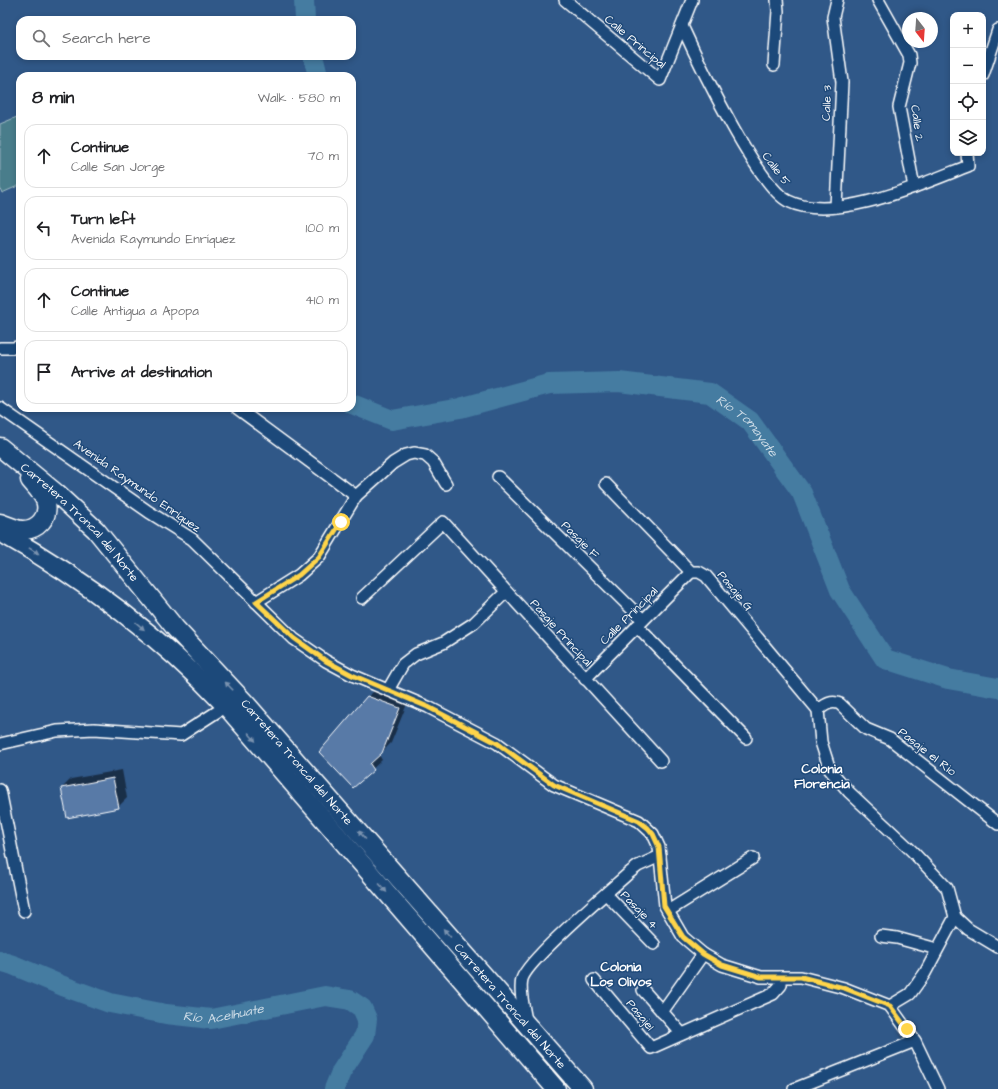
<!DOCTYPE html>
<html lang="en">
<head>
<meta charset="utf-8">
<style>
  body { margin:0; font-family:"Architects Daughter",sans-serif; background:#f6f6f6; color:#202124 }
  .controls { position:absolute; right:12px; top:12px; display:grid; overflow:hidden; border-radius:8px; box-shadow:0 2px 6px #0003 }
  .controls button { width:36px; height:36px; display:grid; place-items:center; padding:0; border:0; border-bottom:1px solid #e0e0e0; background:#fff; color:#202124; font:20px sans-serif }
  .compass { position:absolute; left:902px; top:12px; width:36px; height:36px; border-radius:50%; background:#fff; box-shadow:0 2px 6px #0003; rotate:163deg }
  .stop { position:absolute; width:12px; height:12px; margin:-9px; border:3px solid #ffd54a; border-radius:50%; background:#fff }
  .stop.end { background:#ffd54a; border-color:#fff; box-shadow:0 1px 4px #0008 }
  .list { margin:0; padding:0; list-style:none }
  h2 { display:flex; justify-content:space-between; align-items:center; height:52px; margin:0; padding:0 16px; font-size:17px }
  h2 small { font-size:13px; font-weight:400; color:#757577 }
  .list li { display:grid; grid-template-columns:26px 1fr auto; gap:12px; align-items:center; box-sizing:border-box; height:64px; margin:0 8px 8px; padding:0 8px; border:1px solid #e0e0e0; border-radius:12px }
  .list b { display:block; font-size:15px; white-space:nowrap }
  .list p { margin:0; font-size:13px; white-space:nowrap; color:#757577 }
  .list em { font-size:13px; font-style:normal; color:#757577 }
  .icon { flex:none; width:22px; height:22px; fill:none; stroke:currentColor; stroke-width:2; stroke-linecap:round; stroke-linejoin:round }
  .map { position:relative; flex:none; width:998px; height:1089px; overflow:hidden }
  .search { position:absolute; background:#fff; box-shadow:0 2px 6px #0003; left:16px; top:16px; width:340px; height:44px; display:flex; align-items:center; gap:10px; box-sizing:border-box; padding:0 14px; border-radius:12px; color:#757577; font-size:15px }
  .panel { position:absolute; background:#fff; box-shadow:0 2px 6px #0003; left:16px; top:72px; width:340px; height:340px; border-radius:12px }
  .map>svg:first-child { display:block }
  .green { fill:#487d8b; stroke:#a4bec5 }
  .shadow { fill:#0007 }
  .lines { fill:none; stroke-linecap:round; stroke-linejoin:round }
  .river { stroke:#457ca1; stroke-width:20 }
  .building { fill:#587aa7; stroke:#fff }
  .minor-casing { stroke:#fff; stroke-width:14 }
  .primary-casing { stroke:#fff; stroke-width:21 }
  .minor { stroke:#1f4a7a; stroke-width:11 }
  .primary { stroke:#1f4a7a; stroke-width:18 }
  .oneway { fill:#7992af }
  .route { stroke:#ffd54a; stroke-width:5 }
  .labels { text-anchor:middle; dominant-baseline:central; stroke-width:3; stroke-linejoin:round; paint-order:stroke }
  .street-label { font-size:12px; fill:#fff; stroke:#1f4a7a }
  .water-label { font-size:13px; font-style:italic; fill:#d0dee8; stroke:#1f4a7a }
  .neighbourhood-label { font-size:13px; font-weight:bold; fill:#fff; stroke:#1f4a7a }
</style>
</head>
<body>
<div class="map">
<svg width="998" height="1089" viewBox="0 0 998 1089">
  <rect width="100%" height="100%" fill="#305888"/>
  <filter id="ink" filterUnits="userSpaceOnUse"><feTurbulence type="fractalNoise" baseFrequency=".025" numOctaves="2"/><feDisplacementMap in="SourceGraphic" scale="8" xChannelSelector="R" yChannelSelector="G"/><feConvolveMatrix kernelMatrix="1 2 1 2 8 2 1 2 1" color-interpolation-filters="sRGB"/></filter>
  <g filter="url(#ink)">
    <!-- green -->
    <path class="green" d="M17,117L20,125V185L2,193L0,188V124Z"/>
    <!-- shadow -->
    <g class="shadow">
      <path d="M377,688L409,699L391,743L379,755L382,760L353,787L368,697Z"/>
      <path d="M122,770L127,798L118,807L62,788L71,779Z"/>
    </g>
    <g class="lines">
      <!-- river -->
      <g class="river">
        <path d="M304,0L305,20"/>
        <path d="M313,56L318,76"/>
        <path id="s1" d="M352,404L392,420L460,408L549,384L619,382L710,393L750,421L802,493L840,590L885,659L948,679L998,688"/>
        <path id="s2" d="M0,961L13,965L63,986L110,1003L166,1014L211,1019L325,996L350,1000L362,1008L367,1019L365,1035L341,1072L334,1089"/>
      </g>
    </g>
    <!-- building -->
    <g class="building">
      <path d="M367,696L400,708L382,753L370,764L374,770L353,788L319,752Z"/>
      <path d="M113,778L119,808L67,818L61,788Z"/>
    </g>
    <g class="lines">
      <!-- minor casing -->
      <g class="minor-casing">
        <g id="minor">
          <path d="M565,0L660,80L692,0"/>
          <path d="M878,0L909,55L910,63L899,107L914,187"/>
          <path d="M682,26C698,61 757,185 788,201C834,224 922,184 968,166L967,153"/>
          <path d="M774,65L778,11L777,0"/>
          <path d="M983,75L998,30"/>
          <path d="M836,207L842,82L833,17L837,0"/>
          <path d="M0,348H14L20,346"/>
          <path d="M0,408L149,512L192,539L294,639L326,661L352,675L428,707L497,743L554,785L639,821L653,834L659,847L665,906L683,937L703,954L722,965L761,977H801L844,988L890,1006L915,1041L938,1089"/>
          <path d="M237,408L356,496"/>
          <path d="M498,477L643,620"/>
          <path d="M606,484L691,572H699L706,576L818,710"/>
          <path d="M362,598L443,522L661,761"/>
          <path d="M256,602L299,575L319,557L356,496L393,463L406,455L414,453L425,455L433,462L446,484"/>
          <path d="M637,626L746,738"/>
          <path d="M585,679L691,572"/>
          <path d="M388,690L403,664L416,654L443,643L474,623L506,592"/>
          <path d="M818,710L821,742L830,770L849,792L912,851L947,888L955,917L925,973L910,994L890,1006"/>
          <path d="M818,710C825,705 831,700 840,704L866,729L890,739L998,824"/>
          <path d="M0,744L57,731L94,729L181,735L226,706"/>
          <path d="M0,790L24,911"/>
          <path d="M606,894L654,944"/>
          <path d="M668,911L753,858"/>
          <path d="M955,917L968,929L998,947"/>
          <path d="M881,936L897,938L937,949"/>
          <path d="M594,980L651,1048L773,994L781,985V977"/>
          <path d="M643,990L682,1034"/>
          <path d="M662,1012L703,954"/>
          <path d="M526,1021C524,1008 519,991 522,979C528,959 609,891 629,873L638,866L660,856"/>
          <path d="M794,1089L915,1041"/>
        </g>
      </g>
      <!-- primary casing -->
      <g class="primary-casing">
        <g id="primary">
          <path id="s3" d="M0,447L56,493L96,530L176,629L247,705L583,1089"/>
          <path d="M0,523C6,525 14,529 21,530C37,531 51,517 45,500C42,493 35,486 30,480"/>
          <path d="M0,532C84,579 160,636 226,706L556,1089"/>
        </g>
      </g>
      <!-- minor -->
      <use href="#minor" class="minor"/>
      <!-- primary -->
      <use href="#primary" class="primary"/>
    </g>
    <!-- one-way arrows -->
    <defs><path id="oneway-solid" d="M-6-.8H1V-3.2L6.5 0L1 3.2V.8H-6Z"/></defs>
    <g class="oneway">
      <use href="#oneway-solid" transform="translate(34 551) rotate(31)"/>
      <use href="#oneway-solid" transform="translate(140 626) rotate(41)"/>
      <use href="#oneway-solid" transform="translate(229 686) rotate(-134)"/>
      <use href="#oneway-solid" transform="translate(252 737) rotate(49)"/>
      <use href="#oneway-solid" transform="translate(362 835) rotate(-131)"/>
      <use href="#oneway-solid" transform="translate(383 888) rotate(49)"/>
      <use href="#oneway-solid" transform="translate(447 933) rotate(-131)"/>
    </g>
  </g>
  <g class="lines" filter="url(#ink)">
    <!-- route -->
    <path class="route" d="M341,522L319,557L299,575L256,602L294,638L326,661L352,675L428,707L497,743L554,785L639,821L648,828L653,834L659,847L664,906L683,937L703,954L722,965L761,977H801L844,988L890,1006L907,1029"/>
  </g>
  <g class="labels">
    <!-- street labels -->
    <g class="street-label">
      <text transform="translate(635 42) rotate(40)">Calle Principal</text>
      <text transform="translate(827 103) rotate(-88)">Calle 3</text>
      <text transform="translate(917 123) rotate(82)">Calle 2</text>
      <text transform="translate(776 169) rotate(53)">Calle 5</text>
      <text transform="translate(137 486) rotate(35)">Avenida Raymundo Enríquez</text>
      <text stroke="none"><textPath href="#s3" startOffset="110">Carretera Troncal del Norte</textPath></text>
      <text transform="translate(580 540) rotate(45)">Pasaje F</text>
      <text transform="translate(735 591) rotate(50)">Pasaje G</text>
      <text transform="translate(629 616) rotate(-45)">Calle Principal</text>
      <text transform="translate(561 633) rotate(48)">Pasaje Principal</text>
      <text transform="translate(927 752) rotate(38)">Pasaje el Rio</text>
      <text stroke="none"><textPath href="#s3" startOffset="434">Carretera Troncal del Norte</textPath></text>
      <text transform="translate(639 910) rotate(46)">Pasaje 4</text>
      <text stroke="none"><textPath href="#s3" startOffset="758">Carretera Troncal del Norte</textPath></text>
      <text transform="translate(640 1015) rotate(50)">Pasaje1</text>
    </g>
    <!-- water labels -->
    <g class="water-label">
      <text stroke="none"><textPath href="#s1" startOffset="416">Río Tomayate</textPath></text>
      <text stroke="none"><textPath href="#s2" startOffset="233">Río Acelhuate</textPath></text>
    </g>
    <!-- neighbourhood labels -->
    <g class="neighbourhood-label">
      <text x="822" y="769">Colonia<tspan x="822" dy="15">Florencia</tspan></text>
      <text x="621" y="967">Colonia<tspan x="621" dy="15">Los Olivos</tspan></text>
    </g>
  </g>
</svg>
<div class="controls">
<button>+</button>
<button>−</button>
<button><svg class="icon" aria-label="locate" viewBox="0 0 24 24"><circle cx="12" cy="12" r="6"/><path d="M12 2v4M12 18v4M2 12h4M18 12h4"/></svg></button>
<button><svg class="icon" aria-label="layers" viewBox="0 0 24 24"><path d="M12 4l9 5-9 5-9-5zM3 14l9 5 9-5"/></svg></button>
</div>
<svg class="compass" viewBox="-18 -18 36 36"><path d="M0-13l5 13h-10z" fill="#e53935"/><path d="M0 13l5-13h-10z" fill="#757577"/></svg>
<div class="stop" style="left:341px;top:522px"></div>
<div class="stop end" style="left:907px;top:1029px"></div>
<div class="search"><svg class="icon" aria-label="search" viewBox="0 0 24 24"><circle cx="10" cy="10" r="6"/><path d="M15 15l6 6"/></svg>Search here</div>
<section class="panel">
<h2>8 min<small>Walk · 580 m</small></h2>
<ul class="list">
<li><svg class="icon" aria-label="ahead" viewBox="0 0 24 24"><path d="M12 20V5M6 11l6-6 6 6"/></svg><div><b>Continue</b><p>Calle San Jorge</p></div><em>70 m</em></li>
<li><svg class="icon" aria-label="left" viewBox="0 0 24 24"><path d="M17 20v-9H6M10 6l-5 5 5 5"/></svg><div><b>Turn left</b><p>Avenida Raymundo Enríquez</p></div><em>100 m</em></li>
<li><svg class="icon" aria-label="ahead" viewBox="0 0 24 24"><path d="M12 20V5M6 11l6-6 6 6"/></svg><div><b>Continue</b><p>Calle Antigua a Apopa</p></div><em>410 m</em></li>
<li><svg class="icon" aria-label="arrive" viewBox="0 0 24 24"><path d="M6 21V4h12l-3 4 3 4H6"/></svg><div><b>Arrive at destination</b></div></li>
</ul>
</section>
</div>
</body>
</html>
